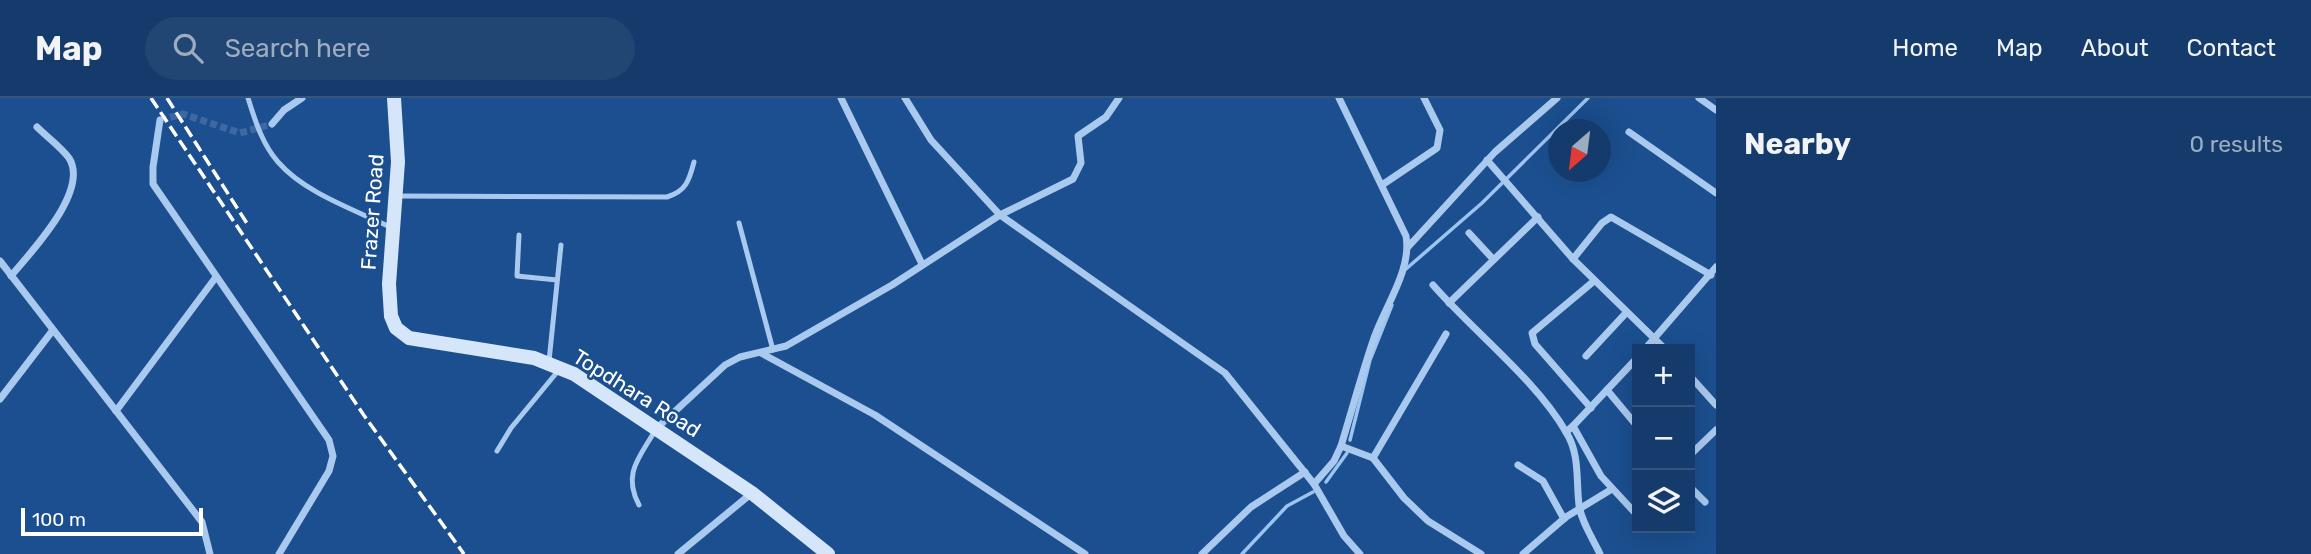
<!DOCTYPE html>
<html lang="en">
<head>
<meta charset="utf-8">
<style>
  body { margin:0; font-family:Rubik,sans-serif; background:#214673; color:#f1f3f6 }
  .controls { position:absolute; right:21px; bottom:21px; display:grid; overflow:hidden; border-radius:0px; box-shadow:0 7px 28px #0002 }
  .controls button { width:63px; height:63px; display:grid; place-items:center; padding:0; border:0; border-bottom:2px solid #33557e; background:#143b6b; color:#f1f3f6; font:35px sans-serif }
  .compass { position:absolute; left:1548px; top:21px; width:63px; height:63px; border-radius:50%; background:#143b6b; box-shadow:0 7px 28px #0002; rotate:208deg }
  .scale { position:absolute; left:21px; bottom:18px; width:182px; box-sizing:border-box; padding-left:7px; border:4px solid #fff; border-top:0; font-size:19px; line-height:24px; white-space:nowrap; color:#fff; -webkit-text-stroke:5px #1b4f8f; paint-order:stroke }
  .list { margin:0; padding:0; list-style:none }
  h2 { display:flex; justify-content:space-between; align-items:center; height:91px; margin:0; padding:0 28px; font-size:30px }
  h2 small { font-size:23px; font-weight:400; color:#9dadc1 }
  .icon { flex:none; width:38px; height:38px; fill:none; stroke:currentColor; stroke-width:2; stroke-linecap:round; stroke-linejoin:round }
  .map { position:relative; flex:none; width:1716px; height:456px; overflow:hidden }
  header { display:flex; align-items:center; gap:42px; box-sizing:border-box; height:98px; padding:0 35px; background:#143b6b; border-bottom:2px solid #33557e }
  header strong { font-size:33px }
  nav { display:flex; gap:38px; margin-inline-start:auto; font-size:24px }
  .search { width:490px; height:63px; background:#214673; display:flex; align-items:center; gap:18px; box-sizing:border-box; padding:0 24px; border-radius:38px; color:#9dadc1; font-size:26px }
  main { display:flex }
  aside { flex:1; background:#143b6b }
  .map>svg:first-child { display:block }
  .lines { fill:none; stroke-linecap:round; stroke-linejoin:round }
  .stream { stroke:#9cc4f0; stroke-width:3.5 }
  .street-tunnel { stroke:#3d69a0; stroke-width:7; stroke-dasharray:7 3.5; stroke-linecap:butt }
  .lane { stroke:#a9c9ee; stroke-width:5 }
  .street { stroke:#a9c9ee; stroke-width:7 }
  .secondary { stroke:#d6e6fa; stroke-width:14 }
  .rail { stroke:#fff; stroke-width:3.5; stroke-dasharray:12 5; stroke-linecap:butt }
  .labels { text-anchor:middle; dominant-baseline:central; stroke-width:5; stroke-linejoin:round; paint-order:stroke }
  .street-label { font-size:21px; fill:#fff; stroke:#1b4f8f }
</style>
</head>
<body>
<header>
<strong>Map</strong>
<div class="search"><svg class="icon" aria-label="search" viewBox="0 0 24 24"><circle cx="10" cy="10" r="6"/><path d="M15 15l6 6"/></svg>Search here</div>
<nav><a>Home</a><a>Map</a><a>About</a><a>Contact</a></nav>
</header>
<main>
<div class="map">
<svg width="1716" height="456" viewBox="0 0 1716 456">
  <rect width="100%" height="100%" fill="#1b4f8f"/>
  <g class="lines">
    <!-- stream -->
    <g class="stream">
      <path d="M1406,171L1482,105L1588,0"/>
      <path d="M1350,342L1370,262L1392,207"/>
      <path d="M1326,384L1347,355"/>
      <path d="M1242,456L1287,408L1313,394"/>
    </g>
    <!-- street-tunnel -->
    <path class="street-tunnel" d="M160,22L183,16L240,35L272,26"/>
    <!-- lane -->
    <g class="lane">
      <path d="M248,0C255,22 262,46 278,64C305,95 353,111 390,129"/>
      <path d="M397,98L667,99C686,93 689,83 694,64"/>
      <path d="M739,125L773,252"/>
      <path d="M519,137L517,178L557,182"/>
      <path d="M549,263L561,147"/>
      <path d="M497,353L511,330L558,273"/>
      <path d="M639,407C622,375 640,359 656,331"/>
    </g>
    <!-- street -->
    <g class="street">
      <path d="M841,0L922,166"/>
      <path d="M905,0L931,42L1000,117L1225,275L1314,386L1344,438L1360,456"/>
      <path d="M1699,0L1716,12"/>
      <path d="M160,22L153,69V86L329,342L333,358L329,373L279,456"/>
      <path d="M272,26L284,12L302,0"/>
      <path d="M1629,34L1716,95"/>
      <path d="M1487,62L1573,161L1665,251"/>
      <path d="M1382,87L1437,50L1440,32L1424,0"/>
      <path d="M1469,135L1493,161"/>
      <path d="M1408,149L1495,54L1557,0"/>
      <path d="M1573,161L1602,125L1611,119L1711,177"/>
      <path d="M0,163L202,424L210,456"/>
      <path d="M11,178C30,155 90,93 69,60C61,49 47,39 37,29"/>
      <path d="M1433,187C1474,234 1536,282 1566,334C1580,356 1576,382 1579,407C1581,423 1593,441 1600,456"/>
      <path d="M1449,205L1538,119"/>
      <path d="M1645,251L1716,169"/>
      <path d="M761,255L875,317L1085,456"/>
      <path d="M1586,258L1625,216"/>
      <path d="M1690,278L1716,307"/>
      <path d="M1607,292L1637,328"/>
      <path d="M0,301L53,232"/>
      <path d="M1591,310L1535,246L1532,235L1594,183"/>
      <path d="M116,313L216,179"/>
      <path d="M1573,328L1637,260"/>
      <path d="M657,330L725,267L740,259L786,248L892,187L1000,117L1073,81L1081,65L1078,38L1106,19L1119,0"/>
      <path d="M1566,334L1573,328L1601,378L1637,417"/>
      <path d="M1341,348L1373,360L1404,400L1428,423L1481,456"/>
      <path d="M1690,357L1716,332"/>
      <path d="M1373,360L1446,236"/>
      <path d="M1518,367L1543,383L1564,421"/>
      <path d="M1314,386L1334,363L1341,348C1352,312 1362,275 1374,240C1385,208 1412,172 1406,138L1339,0"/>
      <path d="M1690,389L1705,404"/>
      <path d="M1650,430L1651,431"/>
      <path d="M678,456L752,395"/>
      <path d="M1202,456L1251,409L1305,374"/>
      <path d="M1523,456L1566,419L1612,391"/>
    </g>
    <!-- secondary -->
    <path class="secondary" d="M394,0L398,64L389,186L391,218L396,230L409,240L534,260L574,276L752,395L828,456"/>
    <!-- rail -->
    <g class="rail">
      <path d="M151,0L363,316L464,456"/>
      <path d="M167,0L248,127"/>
    </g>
  </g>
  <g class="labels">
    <!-- street labels -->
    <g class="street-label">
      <text transform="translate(372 114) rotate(-86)">Frazer Road</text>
      <text transform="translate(637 295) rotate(32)">Topdhara Road</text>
    </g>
  </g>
</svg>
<div class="controls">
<button>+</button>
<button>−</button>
<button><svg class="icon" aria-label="layers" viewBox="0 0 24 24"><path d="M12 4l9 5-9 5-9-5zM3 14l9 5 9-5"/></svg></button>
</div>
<svg class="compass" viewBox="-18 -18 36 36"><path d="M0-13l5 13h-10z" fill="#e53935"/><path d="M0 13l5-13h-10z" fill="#9dadc1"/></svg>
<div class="scale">100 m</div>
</div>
<aside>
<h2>Nearby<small>0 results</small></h2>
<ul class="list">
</ul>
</aside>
</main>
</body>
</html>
